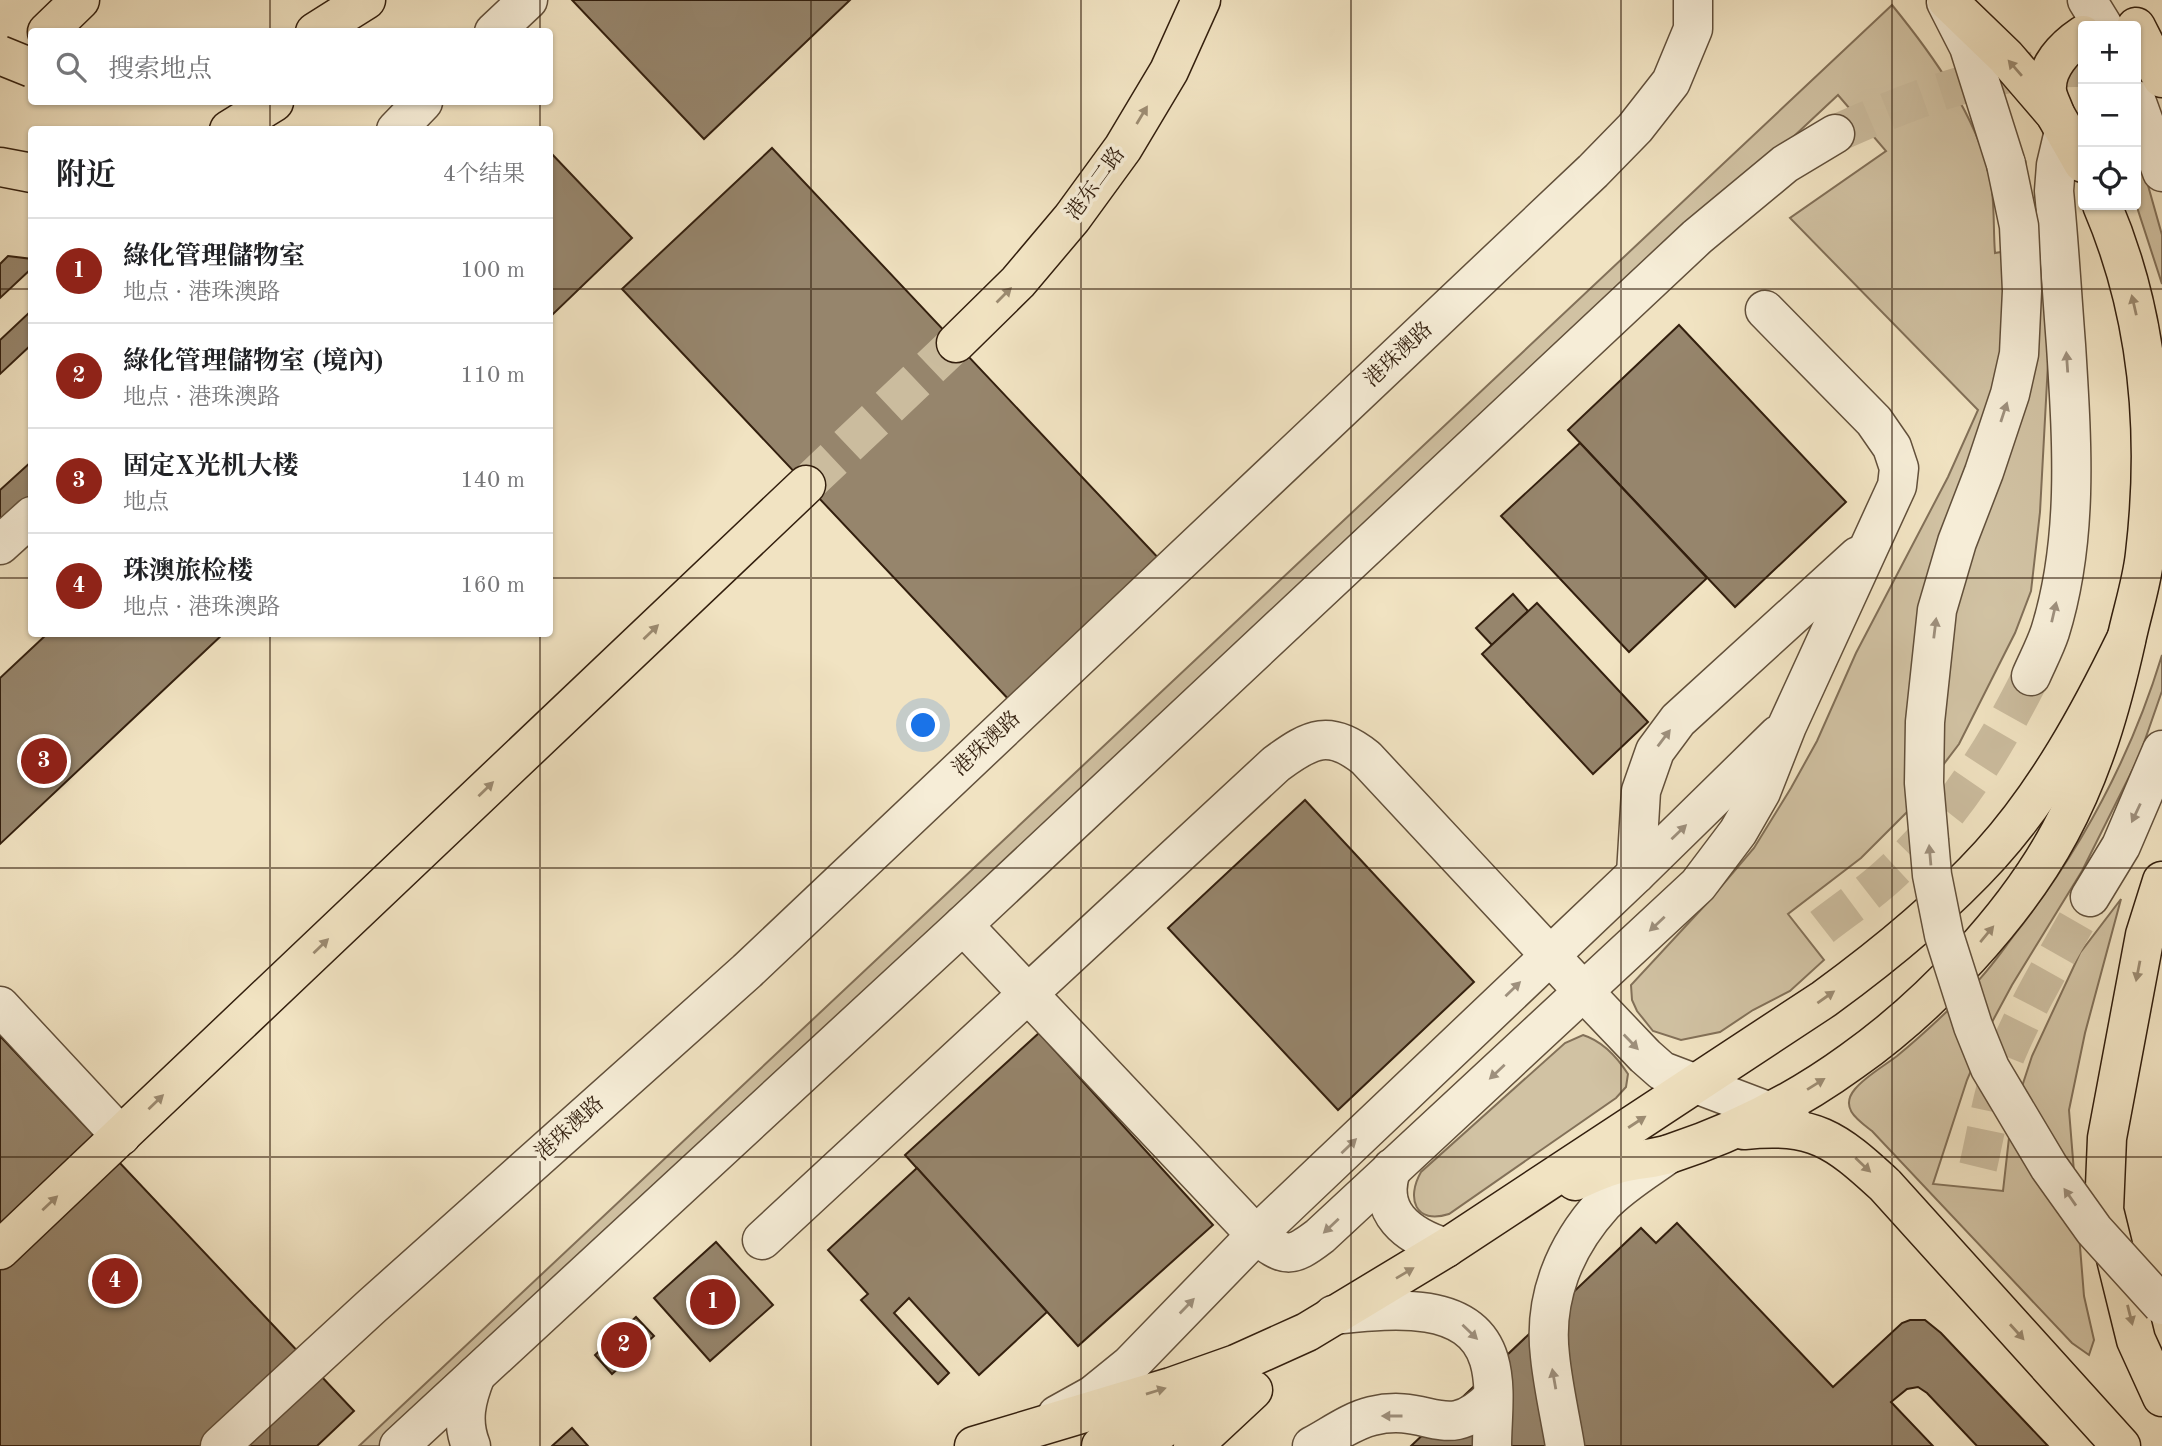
<!DOCTYPE html>
<html lang="zh">
<head>
<meta charset="utf-8">
<style>
  body { margin:0; font-family:"Old Standard TT","Noto Serif SC",serif; background:#f6f6f6; color:#202124 }
  .controls { position:absolute; right:21px; top:21px; display:grid; overflow:hidden; border-radius:7px; box-shadow:0 2px 5px #0004 }
  .controls button { width:63px; height:63px; display:grid; place-items:center; padding:0; border:0; border-bottom:2px solid #e0e0e0; background:#fff; color:#202124; font:35px sans-serif }
  .you { position:absolute; left:924px; top:726px; width:24px; height:24px; margin:-18px; border:5px solid #fff; border-radius:50%; background:#1a73e8; box-shadow:0 0 0 10px #1a73e833 }
  .badge { display:grid; place-items:center; width:46px; height:46px; border-radius:50%; background:#8f2418; color:#fff; font-size:23px; font-weight:700 }
  .pin { position:absolute; translate:-50% -50%; border:4px solid #fff; box-shadow:0 2px 7px #0006 }
  .list { margin:0; padding:0; list-style:none }
  h2 { display:flex; justify-content:space-between; align-items:center; height:91px; margin:0; padding:0 28px; font-size:30px }
  h2 small { font-size:23px; font-weight:400; color:#757577 }
  .list li { display:grid; grid-template-columns:46px 1fr auto; gap:21px; align-items:center; box-sizing:border-box; height:105px; padding:0 28px; border-top:2px solid #e0e0e0 }
  .list b { display:block; font-size:26px; white-space:nowrap }
  .list p { margin:0; font-size:23px; white-space:nowrap; color:#757577 }
  .list em { font-size:23px; font-style:normal; color:#757577 }
  .icon { flex:none; width:38px; height:38px; fill:none; stroke:currentColor; stroke-width:2; stroke-linecap:round; stroke-linejoin:round }
  .map { position:relative; flex:none; width:2162px; height:1446px; overflow:hidden }
  .search { position:absolute; background:#fff; box-shadow:0 2px 5px #0004; left:28px; top:28px; width:525px; height:77px; display:flex; align-items:center; gap:18px; box-sizing:border-box; padding:0 24px; border-radius:7px; color:#757577; font-size:26px }
  .panel { position:absolute; background:#fff; box-shadow:0 2px 5px #0004; left:28px; top:126px; width:525px; height:511px; border-radius:7px }
  .map>svg:first-child { display:block }
  .green { fill:#d1c2a3; stroke:#827058; stroke-width:2 }
  .building { fill:#96856c; stroke:#331f0e; stroke-width:2 }
  .lines { fill:none; stroke-linecap:round; stroke-linejoin:round }
  .minor-tunnel { stroke:#cbbc9e; stroke-width:38; stroke-dasharray:38 19; stroke-linecap:butt }
  .highway-tunnel { stroke:#cbbc9e; stroke-width:38; stroke-dasharray:38 19; stroke-linecap:butt }
  .minor-casing { stroke:#62503b; stroke-width:41 }
  .major-casing { stroke:#331f0e; stroke-width:41 }
  .highway-casing { stroke:#331f0e; stroke-width:41 }
  .minor { stroke:#f6edd7; stroke-width:38 }
  .major { stroke:#f1e3c2; stroke-width:38 }
  .highway { stroke:#f1e3c2; stroke-width:38 }
  .minor-bridge-casing { stroke:#62503b; stroke-width:41; stroke-linecap:butt }
  .major-bridge-casing { stroke:#331f0e; stroke-width:41; stroke-linecap:butt }
  .minor-bridge { stroke:#f6edd7; stroke-width:38 }
  .major-bridge { stroke:#f1e3c2; stroke-width:38 }
  .oneway { fill:#9c8b71 }
  .oneway2 { fill:#9e907d }
  .grid { fill:none; stroke:#331f0e; stroke-width:2; stroke-opacity:0.55 }
  .labels { text-anchor:middle; dominant-baseline:central; stroke-width:7; stroke-linejoin:round; paint-order:stroke }
  .street-label { font-size:21px; fill:#331f0e; stroke:#f6edd7 }
</style>
</head>
<body>
<div class="map">
<svg width="2162" height="1446" viewBox="0 0 2162 1446">
  <rect width="100%" height="100%" fill="#f1e3c2"/>
  <filter id="stains"><feTurbulence type="fractalNoise" baseFrequency=".00286" numOctaves="4"/><feColorMatrix values="0 0 0 0 .2 0 0 0 0 .09 0 0 0 0 .02 0 0 0 .5 -.17"/></filter>
  <radialGradient id="worn" r=".72"><stop offset=".6" stop-color="#630" stop-opacity="0"/><stop offset="1" stop-color="#630" stop-opacity=".3"/></radialGradient>
  <!-- green -->
  <g class="green">
    <path d="M1892,5C1932,54 1976,115 1990,177C1995,201 1993,228 1995,253L2046,244L2048,363L2040,512L2031,591L2015,633L1959,744L1909,810L1861,858L1788,914L1824,960L1790,991L1753,1010L1720,1032L1681,1040L1653,1031L1637,1011L1632,1000L1631,985L1708,902L1754,848L1791,788L1817,741L1856,653L1948,477L1978,410L1790,218L1886,151L1838,95L395,1446H359Z"/>
    <path d="M2136,143L2162,235V284L2136,204Z"/>
    <path d="M2162,655V691L2139,757L2082,871L2012,985L1991,1024L1967,1080L1933,1184L2003,1191L2011,1120L2032,1056L2080,953L2121,899L2085,1033L2069,1110L2084,1296L2094,1340L2089,1355L2072,1343L1872,1131C1858,1120 1839,1108 1855,1089C1866,1076 1884,1066 1897,1056C1924,1034 1950,1009 1975,984C1990,969 2002,951 2015,934C2081,850 2131,757 2162,655Z"/>
    <path d="M1583,1035C1602,1041 1617,1057 1628,1074L1626,1087L1616,1098L1449,1214C1415,1225 1406,1198 1421,1172L1565,1043Z"/>
  </g>
  <!-- building -->
  <g class="building">
    <path d="M572,0H850L704,139Z"/>
    <path d="M772,148L1163,563L1013,704L622,289Z"/>
    <path d="M550,152L632,238L550,317Z"/>
    <path d="M8,256L32,259V268L0,298V264Z"/>
    <path d="M32,310V344L0,374V340Z"/>
    <path d="M1679,325L1846,502L1735,607L1568,430Z"/>
    <path d="M1580,443L1707,578L1629,652L1501,516Z"/>
    <path d="M32,461V494L0,523V490Z"/>
    <path d="M1513,594L1528,611L1492,645L1476,628Z"/>
    <path d="M1537,603L1648,722L1593,774L1482,654Z"/>
    <path d="M47,634H223L0,844V678Z"/>
    <path d="M1305,800L1474,982L1338,1110L1168,928Z"/>
    <path d="M1039,1033L1213,1225L1078,1346L905,1155Z"/>
    <path d="M0,1036L354,1411L317,1446H0Z"/>
    <path d="M917,1168L1047,1312L979,1375L909,1298L894,1313L949,1373L938,1384L861,1300L868,1294L828,1250Z"/>
    <path d="M1677,1223L1833,1387L1902,1323L1910,1320H1925L1941,1333L2048,1446H1977L1927,1393L1918,1387L1907,1389L1891,1402L1933,1446H1411L1641,1228L1656,1243Z"/>
    <path d="M716,1242L773,1305L710,1361L654,1298Z"/>
    <path d="M636,1317L654,1336L612,1374L595,1355Z"/>
    <path d="M572,1428L588,1446H552Z"/>
  </g>
  <g class="lines">
    <!-- minor-tunnel -->
    <g class="minor-tunnel">
      <path d="M1835,134C1913,99 1996,66 2083,68"/>
      <path d="M1822,927C1845,909 1871,892 1893,871C1952,817 1995,748 2031,676"/>
      <path d="M1978,1167C1987,1129 1992,1090 2007,1053C2030,999 2062,948 2090,897"/>
    </g>
    <!-- highway-tunnel -->
    <path class="highway-tunnel" d="M806,485L956,343"/>
    <!-- minor casing -->
    <g class="minor-casing">
      <g id="minor">
        <path d="M2087,0L2103,26"/>
        <path d="M1946,2L1969,47L2006,164"/>
        <path d="M494,32L528,0"/>
        <path d="M2136,100L2162,172"/>
        <path d="M396,130L423,102"/>
        <path d="M0,545L32,516"/>
        <path d="M2031,676C2037,662 2045,647 2050,632C2079,539 2072,441 2066,345C2062,294 2059,242 2054,191L2056,165L2064,131"/>
        <path d="M1636,874L1641,791L1655,751L1678,720L1858,556"/>
        <path d="M2090,897L2121,846L2162,750"/>
        <path d="M963,925L1256,1235C1285,1257 1290,1259 1320,1236L1698,885L1738,832L1761,792L1787,726L1897,486L1899,468L1892,447L1874,421L1765,310"/>
        <path d="M0,1006L121,1136"/>
        <path d="M1392,1168C1375,1212 1408,1236 1446,1248"/>
        <path d="M762,1240L1276,764C1311,738 1330,729 1366,758L1584,992L1645,1056L1662,1071L1770,1112L1792,1122"/>
        <path d="M1333,1315C1383,1310 1470,1297 1489,1360C1497,1387 1492,1419 1492,1446"/>
        <path d="M1057,1415L1093,1395L1130,1365L1256,1235L1636,874L1778,735"/>
        <path d="M220,1446L372,1306L747,971L1593,171L1635,128L1671,82L1693,29V0"/>
        <path d="M399,1446L963,925L1697,237L1785,164L1835,134"/>
        <path d="M471,1446C461,1421 466,1400 476,1375"/>
        <path d="M1312,1446C1331,1436 1351,1421 1372,1416C1431,1402 1445,1446 1493,1397"/>
        <path d="M1565,1446C1560,1416 1553,1386 1550,1356C1543,1298 1565,1246 1603,1204C1621,1185 1646,1170 1667,1155"/>
      </g>
    </g>
    <!-- major casing -->
    <g class="major-casing">
      <g id="major">
        <path d="M1947,0L2006,57L2055,114L2083,163"/>
        <path d="M2136,27L2162,78"/>
        <path d="M315,32L366,0"/>
        <path d="M2055,114C2053,107 2048,99 2047,91C2045,67 2065,47 2083,35"/>
        <path d="M229,130L274,102"/>
        <path d="M0,167L32,173"/>
        <path d="M2162,881L2145,935L2107,1138L2104,1210L2136,1340L2162,1397"/>
        <path d="M1744,1130C1814,1123 1835,1139 1885,1185L2121,1446"/>
        <path d="M1575,1181C1590,1174 1605,1167 1622,1163C1639,1159 1656,1159 1672,1153C1736,1132 1797,1101 1852,1061C1930,1006 2015,916 2060,832C2093,771 2111,708 2126,641C2132,612 2142,583 2145,554C2159,435 2149,315 2102,205"/>
        <path d="M974,1446L1171,1387L1236,1364L1307,1332L1446,1248L1824,999C1883,956 1940,910 1990,855C2047,792 2089,715 2126,639"/>
        <path d="M1101,1446L1160,1420"/>
        <path d="M1138,1446L1237,1378"/>
        <path d="M1193,1446L1253,1390"/>
      </g>
    </g>
    <!-- highway casing -->
    <g class="highway-casing">
      <g id="highway">
        <path d="M47,32L80,0"/>
        <path d="M956,343L1018,282L1072,218L1123,148L1169,71L1201,0"/>
        <path d="M0,1250L806,485"/>
      </g>
    </g>
    <!-- minor -->
    <use href="#minor" class="minor"/>
    <!-- major -->
    <use href="#major" class="major"/>
    <!-- highway -->
    <use href="#highway" class="highway"/>
    <!-- minor-bridge casing -->
    <g class="minor-bridge-casing">
      <path id="minor-bridge" d="M2006,164L2019,226L2022,291L2019,354L2010,394L1984,472L1957,542L1937,610L1925,722L1924,783L1932,875L1944,935L1973,1026L1990,1068L2049,1167L2094,1230L2162,1305"/>
    </g>
    <!-- major-bridge casing -->
    <g class="major-bridge-casing">
      <path id="major-bridge" d="M0,55L32,68"/>
    </g>
    <!-- minor-bridge -->
    <use href="#minor-bridge" class="minor-bridge"/>
    <!-- major-bridge -->
    <use href="#major-bridge" class="major-bridge"/>
  </g>
  <!-- one-way arrows -->
  <defs><path id="oneway-solid" d="M-6-.8H1V-3.2L6.5 0L1 3.2V.8H-6Z" transform="scale(1.75)"/></defs>
  <g class="oneway">
    <use href="#oneway-solid" transform="translate(2015 68) rotate(-131)"/>
    <use href="#oneway-solid" transform="translate(1142 115) rotate(-59)"/>
    <use href="#oneway-solid" transform="translate(1004 295) rotate(-45)"/>
    <use href="#oneway-solid" transform="translate(2134 305) rotate(-103)"/>
    <use href="#oneway-solid" transform="translate(651 632) rotate(-44)"/>
    <use href="#oneway-solid" transform="translate(486 789) rotate(-44)"/>
    <use href="#oneway-solid" transform="translate(1987 934) rotate(-50)"/>
    <use href="#oneway-solid" transform="translate(321 946) rotate(-44)"/>
    <use href="#oneway-solid" transform="translate(2138 971) rotate(101)"/>
    <use href="#oneway-solid" transform="translate(1826 997) rotate(-35)"/>
    <use href="#oneway-solid" transform="translate(1816 1084) rotate(-32)"/>
    <use href="#oneway-solid" transform="translate(156 1102) rotate(-44)"/>
    <use href="#oneway-solid" transform="translate(1637 1122) rotate(-33)"/>
    <use href="#oneway-solid" transform="translate(1863 1165) rotate(43)"/>
    <use href="#oneway-solid" transform="translate(50 1203) rotate(-43)"/>
    <use href="#oneway-solid" transform="translate(1405 1273) rotate(-31)"/>
    <use href="#oneway-solid" transform="translate(2130 1315) rotate(76)"/>
    <use href="#oneway-solid" transform="translate(2017 1332) rotate(48)"/>
    <use href="#oneway-solid" transform="translate(1156 1391) rotate(-17)"/>
  </g>
  <g class="oneway2">
    <use href="#oneway-solid" transform="translate(2067 362) rotate(-94)"/>
    <use href="#oneway-solid" transform="translate(2004 412) rotate(-72)"/>
    <use href="#oneway-solid" transform="translate(2054 612) rotate(-77)"/>
    <use href="#oneway-solid" transform="translate(1935 628) rotate(-83)"/>
    <use href="#oneway-solid" transform="translate(1664 738) rotate(-53)"/>
    <use href="#oneway-solid" transform="translate(2136 813) rotate(115)"/>
    <use href="#oneway-solid" transform="translate(1679 832) rotate(-44)"/>
    <use href="#oneway-solid" transform="translate(1930 855) rotate(-95)"/>
    <use href="#oneway-solid" transform="translate(1657 924) rotate(137)"/>
    <use href="#oneway-solid" transform="translate(1513 989) rotate(-44)"/>
    <use href="#oneway-solid" transform="translate(1631 1042) rotate(46)"/>
    <use href="#oneway-solid" transform="translate(1497 1072) rotate(137)"/>
    <use href="#oneway-solid" transform="translate(1349 1146) rotate(-44)"/>
    <use href="#oneway-solid" transform="translate(2070 1197) rotate(-125)"/>
    <use href="#oneway-solid" transform="translate(1331 1226) rotate(137)"/>
    <use href="#oneway-solid" transform="translate(1187 1306) rotate(-46)"/>
    <use href="#oneway-solid" transform="translate(1470 1332) rotate(44)"/>
    <use href="#oneway-solid" transform="translate(1554 1379) rotate(-100)"/>
    <use href="#oneway-solid" transform="translate(1392 1416) rotate(-180)"/>
  </g>
  <!-- grid -->
  <path class="grid" d="M270,0V32M540,0V32M811,0V1446M1081,0V1446M1351,0V1446M1621,0V1446M1892,0V1446M270,102V130M540,102V130M0,289H32M550,289H2162M0,578H32M550,578H2162M270,634V1446M540,634V1446M0,868H2162M0,1157H2162"/>
  <g class="labels">
    <!-- street labels -->
    <g class="street-label">
      <text transform="translate(1096 184) rotate(-54)">港东二路</text>
      <text transform="translate(1399 355) rotate(-43)">港珠澳路</text>
      <text transform="translate(987 744) rotate(-43)">港珠澳路</text>
      <text transform="translate(570 1129) rotate(-42)">港珠澳路</text>
    </g>
  </g>
  <rect width="100%" height="100%" filter="url(#stains)"/>
  <rect width="100%" height="100%" fill="url(#worn)"/>
</svg>
<div class="controls">
<button>+</button>
<button>−</button>
<button><svg class="icon" aria-label="locate" viewBox="0 0 24 24"><circle cx="12" cy="12" r="6"/><path d="M12 2v4M12 18v4M2 12h4M18 12h4"/></svg></button>
</div>
<div class="you"></div>
<div class="pin badge" style="left:713px;top:1302px">1</div>
<div class="pin badge" style="left:624px;top:1345px">2</div>
<div class="pin badge" style="left:44px;top:761px">3</div>
<div class="pin badge" style="left:115px;top:1281px">4</div>
<div class="search"><svg class="icon" aria-label="search" viewBox="0 0 24 24"><circle cx="10" cy="10" r="6"/><path d="M15 15l6 6"/></svg>搜索地点</div>
<section class="panel">
<h2>附近<small>4个结果</small></h2>
<ul class="list">
<li><span class="badge">1</span><div><b>綠化管理儲物室</b><p>地点 · 港珠澳路</p></div><em>100 m</em></li>
<li><span class="badge">2</span><div><b>綠化管理儲物室 (境內)</b><p>地点 · 港珠澳路</p></div><em>110 m</em></li>
<li><span class="badge">3</span><div><b>固定X光机大楼</b><p>地点</p></div><em>140 m</em></li>
<li><span class="badge">4</span><div><b>珠澳旅检楼</b><p>地点 · 港珠澳路</p></div><em>160 m</em></li>
</ul>
</section>
</div>
</body>
</html>
